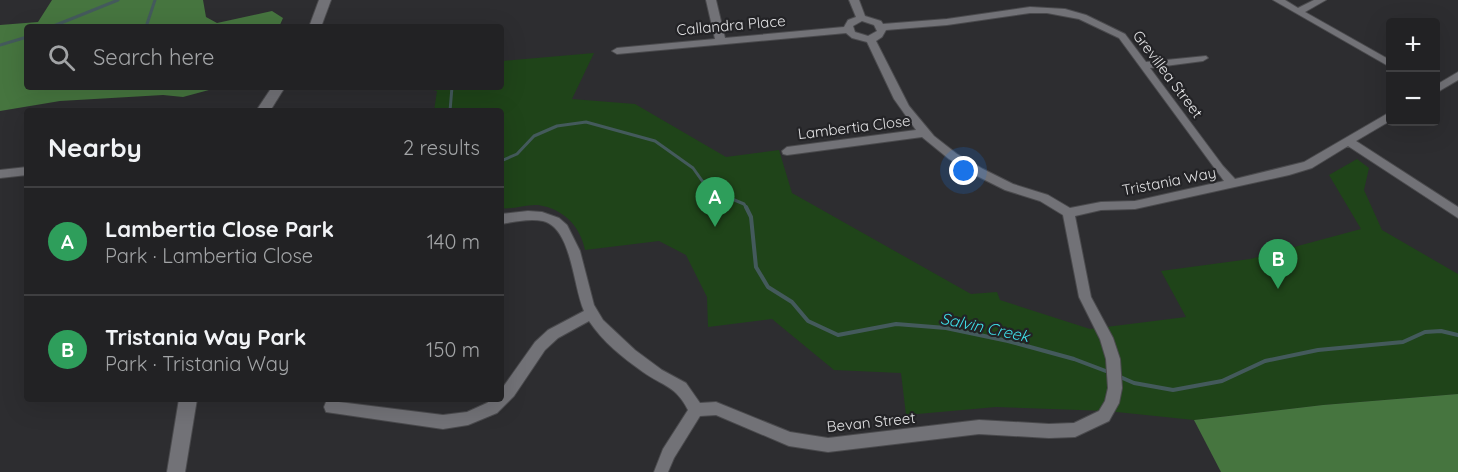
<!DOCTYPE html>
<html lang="en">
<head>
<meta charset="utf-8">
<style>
  body { margin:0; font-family:Quicksand,sans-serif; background:#2a2a2c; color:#f1f3f6 }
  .controls { position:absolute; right:18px; top:18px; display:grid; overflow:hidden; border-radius:6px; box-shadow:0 6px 24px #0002 }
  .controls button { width:54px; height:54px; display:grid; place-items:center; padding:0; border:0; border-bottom:2px solid #3f3f41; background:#222224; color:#f1f3f6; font:30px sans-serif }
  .you { position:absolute; left:964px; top:171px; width:21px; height:21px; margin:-15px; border:4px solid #fff; border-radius:50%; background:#1a73e8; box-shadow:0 0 0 9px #1a73e833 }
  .badge { display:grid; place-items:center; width:39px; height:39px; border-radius:50%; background:#bbaaf6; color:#fff; font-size:20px; font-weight:700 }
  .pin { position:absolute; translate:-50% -50px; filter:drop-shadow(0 2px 3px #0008) }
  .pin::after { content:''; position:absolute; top:32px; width:21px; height:18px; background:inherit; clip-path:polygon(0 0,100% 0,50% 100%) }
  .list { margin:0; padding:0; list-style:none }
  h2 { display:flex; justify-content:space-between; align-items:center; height:78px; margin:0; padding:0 24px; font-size:26px }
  h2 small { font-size:20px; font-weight:400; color:#a2a4a6 }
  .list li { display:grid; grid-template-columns:39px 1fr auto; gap:18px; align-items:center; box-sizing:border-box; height:108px; padding:0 24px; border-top:2px solid #3f3f41 }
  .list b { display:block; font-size:22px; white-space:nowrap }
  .list p { margin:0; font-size:20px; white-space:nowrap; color:#a2a4a6 }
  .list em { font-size:20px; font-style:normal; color:#a2a4a6 }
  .icon { flex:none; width:33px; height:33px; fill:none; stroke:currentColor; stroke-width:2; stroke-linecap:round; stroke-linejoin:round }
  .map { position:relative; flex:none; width:1458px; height:472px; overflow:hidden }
  .search { position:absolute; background:#222224; box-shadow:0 6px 24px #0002; left:24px; top:24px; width:480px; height:66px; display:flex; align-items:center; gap:15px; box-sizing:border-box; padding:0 21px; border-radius:6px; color:#a2a4a6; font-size:22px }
  .panel { position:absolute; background:#222224; box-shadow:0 6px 24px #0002; left:24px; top:108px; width:480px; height:294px; border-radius:6px }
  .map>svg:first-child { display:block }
  .green { fill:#1f4419 }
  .forest { fill:#46753f }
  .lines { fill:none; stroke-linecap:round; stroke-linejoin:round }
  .stream-far1 { stroke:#445a5c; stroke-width:3 }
  .stream { stroke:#445a5c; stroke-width:4 }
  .minor-casing { stroke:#4a4a4d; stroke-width:2 }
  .tertiary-casing { stroke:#4a4a4d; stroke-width:2 }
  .minor { fill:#727277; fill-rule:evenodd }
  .tertiary { fill:#727277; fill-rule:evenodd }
  .labels { text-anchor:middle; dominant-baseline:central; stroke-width:4.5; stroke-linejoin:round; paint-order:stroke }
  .street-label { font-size:15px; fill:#e2e2e4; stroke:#232326 }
  .water-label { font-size:16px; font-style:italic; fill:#3edfe8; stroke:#232326 }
</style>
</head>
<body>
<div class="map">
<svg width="1458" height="472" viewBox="0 0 1458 472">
  <rect width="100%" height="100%" fill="#2d2d30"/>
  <!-- green -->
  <path class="green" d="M594,53L572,99L635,104L726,157L779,150L792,193L971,294L997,292L1000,300L1090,329L1186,317L1161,271L1250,259L1361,229L1329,175L1357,159L1369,168L1364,190L1382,230L1458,274V394L1323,405L1194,420L1107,411L996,407L906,415L901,373L834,370L772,319L708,327L707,297L686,255L659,241L585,250C580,226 564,209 538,205C526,204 513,210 501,208V111H434L437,91L422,87H501V61Z"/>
  <!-- forest -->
  <g class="forest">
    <path d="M52,0H203L206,17L217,23L272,11L283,18L279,27H27V87H220L183,97L163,95L60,101L0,111V25L38,22Z"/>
    <path d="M1458,394V472H1221L1194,420L1323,405Z"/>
  </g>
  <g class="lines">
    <!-- stream-far1 -->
    <g class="stream-far1">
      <path d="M51,27L118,0"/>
      <path d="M146,27L155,0"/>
      <path d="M0,45L27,37"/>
      <path d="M450,111L452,87"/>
      <path d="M501,161L517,154L534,136L557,126L586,122L655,141L693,168L708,189L744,204L747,209"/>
    </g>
    <!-- stream -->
    <g class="stream">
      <path d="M746,207L751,217L756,267L768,287L792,302L808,321L838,335L896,324L946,328L1008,341L1074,359L1111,373"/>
      <path d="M1118,376L1134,383L1173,390L1222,381L1265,361L1318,350L1403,342L1425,332L1441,331L1458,335"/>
    </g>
    <!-- minor casing -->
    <g class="minor-casing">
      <g id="minor">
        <path d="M706,0H716L725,38L844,27L848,20L856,17L849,0H859L865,16L881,21L883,24L947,19L1030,7L1065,9L1086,15L1125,34L1146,62L1206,56L1208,58L1203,61L1150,68L1223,166L1235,179L1304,162L1390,112V121L1356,141L1458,207V218L1348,146L1312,168L1289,175L1135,209L1101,210L1075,216L1091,297L1113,338L1120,359L1122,388L1119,403L1109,421L1075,437L1049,438L979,434L828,452L789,446L716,415L700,416L674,458L668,472H654L663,449L688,410C676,386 663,386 643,372C622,357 603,342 589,321L558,338L545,350L514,396L497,413L468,425L443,429L326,412L324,407L326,402L331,401L443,415L467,412L487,403L492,399H501V390L535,342L548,330L584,311C573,287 572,228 543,221C529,218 514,222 501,224V214L528,211L542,212L559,218L567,225L580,251L594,305L603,320L635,350L662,370L686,383L700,403L716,402L790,432L828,438L979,420L1049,424L1074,423L1099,411L1105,401L1108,388L1106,359L1100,339L1079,297L1063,215L1040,201L1005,190L975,175L949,159L922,137L787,155L783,154L782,151L787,147L916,130L894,99L867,42L852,38L846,33L617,54L612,51L617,48L715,39ZM1030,13H1047L1079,19L1119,38L1224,181L1135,201L1101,202L1070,208L1048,195L1013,184L983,169L957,154L934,136L909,106L876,41L882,37L886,30L947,25ZM862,21L874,25L877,31L868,36L855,32L853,26Z"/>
        <path d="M1273,0H1285L1298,8L1314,0H1326L1305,12L1390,60V67Z"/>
        <path d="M1458,72V80L1436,93V85Z"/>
        <path d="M27,167V175L0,178V170Z"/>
      </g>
    </g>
    <!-- tertiary casing -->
    <g class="tertiary-casing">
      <g id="tertiary">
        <path d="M319,0H331L321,27H309Z"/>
        <path d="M272,87H285L270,111H256Z"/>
        <path d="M179,399H197L185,472H167Z"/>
      </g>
    </g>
    <!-- minor -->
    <use href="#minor" class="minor"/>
    <!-- tertiary -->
    <use href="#tertiary" class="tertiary"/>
  </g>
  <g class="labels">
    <!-- street labels -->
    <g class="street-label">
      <text transform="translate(731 25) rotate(-5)">Callandra Place</text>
      <text transform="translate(1168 74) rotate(53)">Grevillea Street</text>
      <text transform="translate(854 127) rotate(-7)">Lambertia Close</text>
      <text transform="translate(1169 181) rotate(-11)">Tristania Way</text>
      <text transform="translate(871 422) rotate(-6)">Bevan Street</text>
    </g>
    <!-- water labels -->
    <g class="water-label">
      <text transform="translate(985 327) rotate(12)">Salvin Creek</text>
    </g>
  </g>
</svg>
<div class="controls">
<button>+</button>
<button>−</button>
</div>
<div class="you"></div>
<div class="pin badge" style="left:715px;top:227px;background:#2e9e5b">A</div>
<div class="pin badge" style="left:1278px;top:289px;background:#2e9e5b">B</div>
<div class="search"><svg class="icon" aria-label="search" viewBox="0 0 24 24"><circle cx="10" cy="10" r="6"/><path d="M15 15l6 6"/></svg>Search here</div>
<section class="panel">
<h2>Nearby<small>2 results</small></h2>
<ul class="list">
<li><span class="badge" style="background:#2e9e5b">A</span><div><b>Lambertia Close Park</b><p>Park · Lambertia Close</p></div><em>140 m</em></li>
<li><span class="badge" style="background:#2e9e5b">B</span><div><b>Tristania Way Park</b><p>Park · Tristania Way</p></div><em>150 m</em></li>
</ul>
</section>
</div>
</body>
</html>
